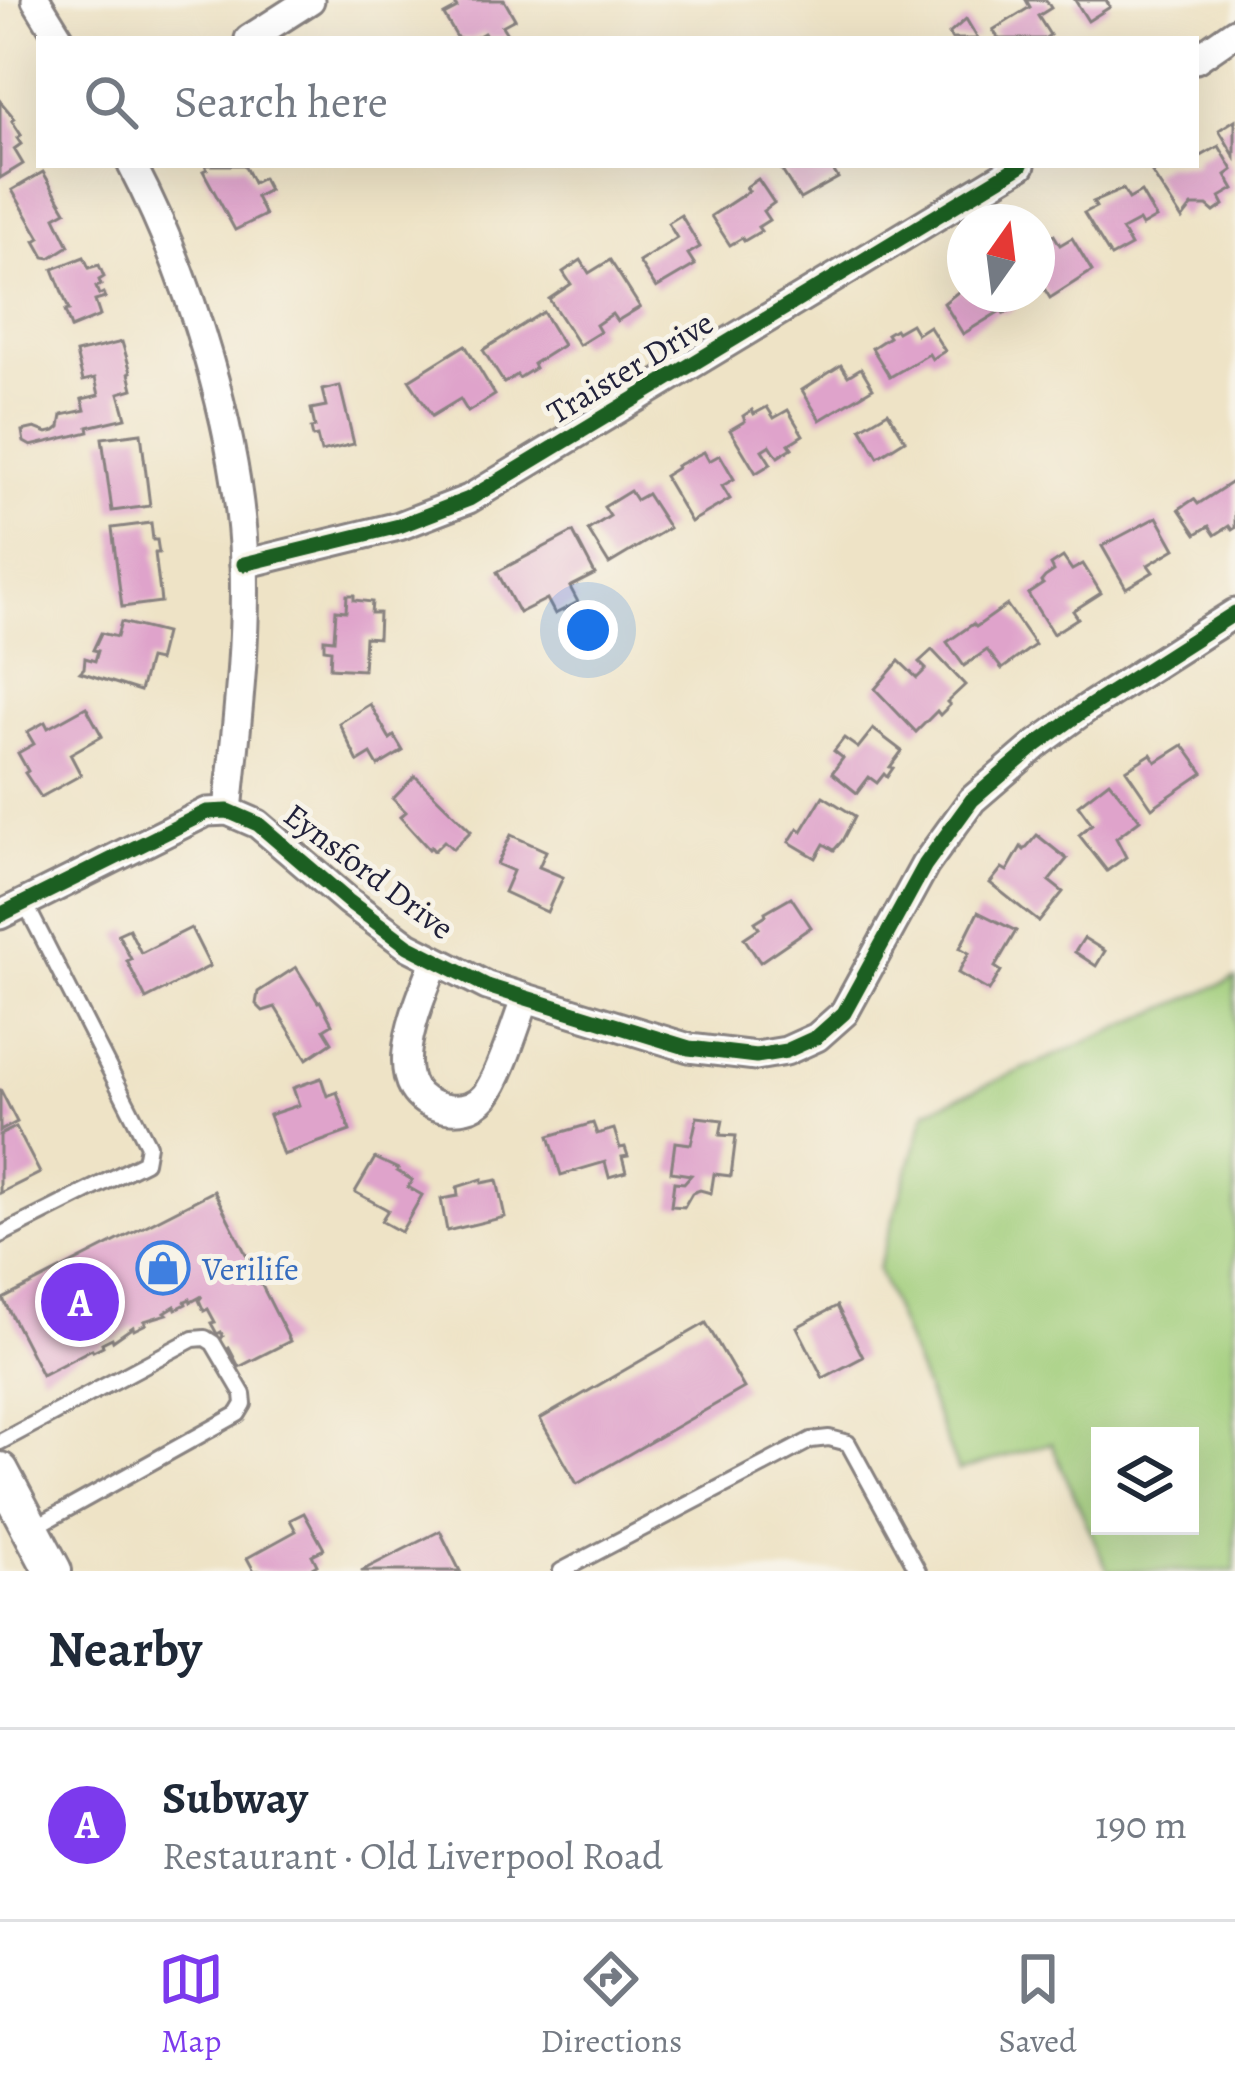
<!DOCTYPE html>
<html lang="en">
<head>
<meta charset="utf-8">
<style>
  body { margin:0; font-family:Alegreya,serif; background:#f6f6f7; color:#1f2937 }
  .controls { position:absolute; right:36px; bottom:36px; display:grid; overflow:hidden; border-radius:0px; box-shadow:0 12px 48px #0002 }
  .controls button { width:108px; height:108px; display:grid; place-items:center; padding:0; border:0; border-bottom:3px solid #e0e1e3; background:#fff; color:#1f2937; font:60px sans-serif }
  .compass { position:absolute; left:947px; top:204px; width:108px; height:108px; border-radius:50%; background:#fff; box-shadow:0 12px 48px #0002; rotate:14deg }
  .you { position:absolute; left:588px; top:630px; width:42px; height:42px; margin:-30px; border:9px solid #fff; border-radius:50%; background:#1a73e8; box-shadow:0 0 0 18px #1a73e833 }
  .badge { display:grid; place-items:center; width:78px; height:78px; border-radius:50%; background:#7c3aed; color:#fff; font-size:39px; font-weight:700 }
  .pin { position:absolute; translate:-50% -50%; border:6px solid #fff; box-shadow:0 3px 12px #0006 }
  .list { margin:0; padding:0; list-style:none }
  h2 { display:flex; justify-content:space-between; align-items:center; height:156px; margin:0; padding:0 48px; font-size:51px }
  h2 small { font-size:39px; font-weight:400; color:#747a83 }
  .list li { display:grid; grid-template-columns:78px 1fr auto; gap:36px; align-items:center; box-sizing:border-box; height:192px; padding:0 48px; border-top:3px solid #e0e1e3 }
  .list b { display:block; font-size:45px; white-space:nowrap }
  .list p { margin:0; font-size:39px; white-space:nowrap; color:#747a83 }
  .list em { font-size:39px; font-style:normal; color:#747a83 }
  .icon { flex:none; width:66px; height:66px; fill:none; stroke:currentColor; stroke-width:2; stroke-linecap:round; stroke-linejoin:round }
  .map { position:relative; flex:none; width:1235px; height:1571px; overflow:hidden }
  .search { position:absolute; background:#fff; box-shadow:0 12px 48px #0002; left:36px; right:36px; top:36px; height:132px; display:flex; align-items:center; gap:30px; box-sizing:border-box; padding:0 42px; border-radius:0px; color:#747a83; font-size:45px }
  .sheet { height:348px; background:#fff }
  nav { display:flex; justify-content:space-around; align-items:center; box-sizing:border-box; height:168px; border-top:3px solid #e0e1e3; background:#fff; font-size:33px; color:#747a83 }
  nav a { display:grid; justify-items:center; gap:6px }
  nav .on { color:#7c3aed }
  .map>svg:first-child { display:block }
  .green { fill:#a0cd7a; stroke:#61785a; stroke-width:3; fill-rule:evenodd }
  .building { fill:#dfa3cb }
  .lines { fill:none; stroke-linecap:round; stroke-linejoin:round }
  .service-casing { stroke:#888280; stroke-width:20 }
  .minor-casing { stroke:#888280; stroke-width:33 }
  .secondary-casing { stroke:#888280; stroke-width:42 }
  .service { stroke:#fff; stroke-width:14 }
  .minor { stroke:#fff; stroke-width:27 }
  .secondary { stroke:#fff; stroke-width:36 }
  .cycleway-casing { stroke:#f7f3e8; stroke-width:22 }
  .cycleway { stroke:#1b5e20; stroke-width:15 }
  .labels { text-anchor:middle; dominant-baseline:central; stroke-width:10; stroke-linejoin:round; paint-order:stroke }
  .street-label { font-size:33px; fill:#22223b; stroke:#f7f3e8 }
  .shop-label { font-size:33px; fill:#366cbe; stroke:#f7f3e8; text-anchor:start }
</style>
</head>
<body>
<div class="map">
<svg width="1235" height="1571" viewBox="0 0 1235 1571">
  <rect width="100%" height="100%" fill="#f7f3e8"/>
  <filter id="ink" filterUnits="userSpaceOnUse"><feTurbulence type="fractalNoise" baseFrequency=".00833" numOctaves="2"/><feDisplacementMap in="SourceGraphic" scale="24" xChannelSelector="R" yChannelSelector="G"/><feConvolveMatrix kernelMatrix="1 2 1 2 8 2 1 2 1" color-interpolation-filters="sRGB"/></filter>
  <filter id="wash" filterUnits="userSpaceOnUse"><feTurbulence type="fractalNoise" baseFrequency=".004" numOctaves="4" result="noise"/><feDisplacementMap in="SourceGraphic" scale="48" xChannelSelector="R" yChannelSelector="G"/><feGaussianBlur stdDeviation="2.7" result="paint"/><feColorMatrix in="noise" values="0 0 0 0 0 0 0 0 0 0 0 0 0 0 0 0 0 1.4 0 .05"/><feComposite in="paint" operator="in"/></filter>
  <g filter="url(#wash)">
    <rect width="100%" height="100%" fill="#eee3c6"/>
    <!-- green -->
    <path class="green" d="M1235,978V1571H1108L1051,1443L958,1471L878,1269L926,1111ZM1100,1436H1190V1526H1100Z"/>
    <g id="blocks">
      <!-- building -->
      <g class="building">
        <path d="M462,0H504L515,19L502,26L509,37L488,39L484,33L473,39H458L444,15L457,8L455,4Z"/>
        <path d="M1026,0H1046L1051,8L1038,16L1050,35L1044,39H999L993,30L1030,7Z"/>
        <path d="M1075,0H1106L1110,7L1088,21Z"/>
        <path d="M966,19L978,39H952L949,34Z"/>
        <path d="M0,101L15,119L12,121L21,135L17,138L21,144L14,149L23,164L0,178Z"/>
        <path d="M1235,120V157L1219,130Z"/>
        <path d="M1219,146L1233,170L1226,175L1234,189L1220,197L1224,205L1214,212L1207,206H1192L1182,219L1152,173L1165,165H1196V159Z"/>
        <path d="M205,165H244L253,183L263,178L269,190L256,197L265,215L235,230L203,171L207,169Z"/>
        <path d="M788,165H830L838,178L800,199L781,169Z"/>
        <path d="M43,172L66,211L55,217L69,246L50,258L44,257L35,241L40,238L12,190Z"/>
        <path d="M758,179L774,203L763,211L769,220L758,227L761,231L744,241L742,238L730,245L711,216L749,191L746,187Z"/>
        <path d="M1123,189L1129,199L1141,192L1156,218L1142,226L1139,221L1122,230L1131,246L1111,257L1084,213L1096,207L1093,202Z"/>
        <path d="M681,215L700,247L688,254L695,265L656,288L639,262L677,238L668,223Z"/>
        <path d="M1054,235L1060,245L1072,238L1092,271L1050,298L1042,285L1037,287V245Z"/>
        <path d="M84,257L89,268L99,265L104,277L99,280L101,285L96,287L99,295L103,293L105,298L95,301L100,316L71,328L65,311L69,310L53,269Z"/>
        <path d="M581,260L589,273L610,260L640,307L617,321L612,314L596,325L600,332L579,345L549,299L571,284L563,272Z"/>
        <path d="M963,288L965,294H1009L1017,306L1004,314L1002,310L963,334L944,303Z"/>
        <path d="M543,312L563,345L533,364L535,368L519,378L517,375L504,383L483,350Z"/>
        <path d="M911,324L917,334L929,326L945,351L932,359L929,354L890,377L872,348L889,337L887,334L895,329L897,332Z"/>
        <path d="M122,342L131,372L129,373L133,389L119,393L126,418L88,427L89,432L31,446L24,442L22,431L35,428L47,433L55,431L60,427L62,415L85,410L82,399L99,395L95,378L83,381L76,353Z"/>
        <path d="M465,345L495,395L468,412L460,399L432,416L409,380Z"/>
        <path d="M841,365L848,376L861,368L873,388L820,420L802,390Z"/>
        <path d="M340,386L354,444L321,452L317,436L313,437L311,428L315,427L311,409L326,406L322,390Z"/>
        <path d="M767,407L774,418L788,410L803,435L789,444L792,448L778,457L770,445L762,450L771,464L756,473L730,430L745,421L743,416L752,410L754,414Z"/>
        <path d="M888,412L905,440L878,457L861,428Z"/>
        <path d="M141,433L150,506L112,511L102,438Z"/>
        <path d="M704,452L709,461L720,455L734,479L722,486L730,499L691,522L664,476L677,468L676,466Z"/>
        <path d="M1235,480V528L1232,530L1229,526L1215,535L1209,526L1196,534L1179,509L1194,499L1198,504Z"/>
        <path d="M630,491L636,500L647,494L669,528L609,564L588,530L610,516L604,507Z"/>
        <path d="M1157,517L1175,549L1148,565L1153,572L1126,588L1102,546Z"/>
        <path d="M151,523L153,540H157L159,553H155L161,602L122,607L112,528Z"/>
        <path d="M573,532L595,574L570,587L578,602L555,614L547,599L519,613L497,572Z"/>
        <path d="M1063,557L1072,570L1083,564L1101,593L1073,611L1078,618L1053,634L1028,594L1043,584L1041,582L1045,577L1054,571L1051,565Z"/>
        <path d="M347,595H354V600L372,602L371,613H379L378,638L365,637L363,670L330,668L331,650L324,649V639L334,640L336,610L346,611Z"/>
        <path d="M1007,605L1035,645L1002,669L987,650L964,666L947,642L973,624L976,627Z"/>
        <path d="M121,622L165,633L158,661L149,659L140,691L80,672L84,668L85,658L95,661L98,651L93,650L101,633L117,637Z"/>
        <path d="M932,650L965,685L947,702L950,705L940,715L937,711L916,732L875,689L899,661L917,678L926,669L919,662Z"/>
        <path d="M370,704L390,739L394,736L403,751L378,766L371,754L358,762L339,723Z"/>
        <path d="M86,707L102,736L70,754L81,775L41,797L25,773L28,771L18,753L34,744L27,732L45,722L48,728Z"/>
        <path d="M873,729L902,751L890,767L893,768L887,777L884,774L877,783L869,777L857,793L832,773L843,758L834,751L844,738L858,748Z"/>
        <path d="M1183,745L1203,773L1152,808L1126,770L1151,754L1156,762Z"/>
        <path d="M415,776L471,831L453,849L444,841L434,851L431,847L429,849L400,817L406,812L393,799Z"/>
        <path d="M1109,781L1140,820L1116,838L1126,857L1107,871L1079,835L1092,824L1078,805Z"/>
        <path d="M823,796L855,816L842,841L834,850L824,844L816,858L789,842L798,828L802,831Z"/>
        <path d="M511,835L546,851L539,867L563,877L547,912L504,892L513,871L497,864Z"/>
        <path d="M1037,835L1067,859L1049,881L1063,892L1039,922L990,883L1002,868L1007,871L1021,847L1024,850Z"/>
        <path d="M791,897L811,927L760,962L744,938L759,928L755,922L766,915L765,912Z"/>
        <path d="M978,912L1016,931L995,967L1001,971L989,991L958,973L969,953L960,948Z"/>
        <path d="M191,928L210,966L146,999L127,961L131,959L118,934L129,929L141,953Z"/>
        <path d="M1084,938L1105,951L1096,966L1075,952Z"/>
        <path d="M296,967L318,1002L320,1001L332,1024L324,1029L332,1042L307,1059L275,1007L263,1011L256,1004L258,992Z"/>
        <path d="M321,1078L327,1096L337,1092L350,1131L283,1155L269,1115L299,1105L293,1088Z"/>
        <path d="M0,1089L17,1122L0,1131Z"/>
        <path d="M697,1117L723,1120L720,1135L736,1136L731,1176L714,1174L711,1193L700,1190L692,1193L684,1207L671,1206L674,1182L684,1183L691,1175L671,1172L675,1142L691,1144Z"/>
        <path d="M593,1123L597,1134L614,1129L620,1148L625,1147L628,1156L622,1157L626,1172L609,1177L605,1162L561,1175L549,1136Z"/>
        <path d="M16,1127L40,1173L0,1193V1135Z"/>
        <path d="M375,1158L398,1169L397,1171L412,1180L408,1187L422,1195L401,1232L381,1221L388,1210L355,1192Z"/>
        <path d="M482,1179V1183L497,1180L505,1217L447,1231L441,1199L458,1196L457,1187Z"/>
        <path d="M214,1191L290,1341L239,1367L229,1348L225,1351L220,1340L223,1336L221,1332L217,1334L211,1323L215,1322L208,1309L204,1311L199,1300L202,1296L191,1302L190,1299L185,1301L186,1304L176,1309L175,1306L165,1312L167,1314L144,1321L146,1324L134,1330L133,1327L113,1341L112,1338L102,1343L103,1346L93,1351L92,1349L42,1375L3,1299Z"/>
        <path d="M837,1306L863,1357L823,1378L797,1327Z"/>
        <path d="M706,1323L744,1388L577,1484L540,1419Z"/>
        <path d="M304,1513L324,1549L312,1555L317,1565L307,1571H254L247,1558L296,1531L290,1520Z"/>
        <path d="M440,1531L460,1571H361Z"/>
      </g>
    </g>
  </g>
  <g filter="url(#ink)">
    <use href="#blocks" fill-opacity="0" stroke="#888280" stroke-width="3"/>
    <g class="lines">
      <!-- service casing -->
      <g class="service-casing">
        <g id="service">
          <path d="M0,1235L145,1162L148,1145L25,903"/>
          <path d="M0,1442L193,1339L205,1338L213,1343L243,1394L244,1404L238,1414L35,1527"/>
          <path d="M561,1571L811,1440L829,1438L848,1443L918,1571"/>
        </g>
      </g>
      <!-- minor casing -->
      <g class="minor-casing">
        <g id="minor">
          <path d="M36,0L60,39"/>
          <path d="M249,39L310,0"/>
          <path d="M1196,59L1235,32"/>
          <path d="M132,165C191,278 239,435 244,563C247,646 236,729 228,811"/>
          <path d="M244,564L399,526L469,499L1021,165"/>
          <path d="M0,915L207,812L228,811L258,824L348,901L408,946L487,986L689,1048L756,1056L786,1051L817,1037L844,1013L925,865L972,800L1036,745L1087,708L1235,613"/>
          <path d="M435,961C420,1002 375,1093 443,1108C458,1111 474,1109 485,1096C500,1077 516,1024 525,1000"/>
        </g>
      </g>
      <!-- secondary casing -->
      <g class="secondary-casing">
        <path id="secondary" d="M0,1471L53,1571"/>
      </g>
      <!-- service -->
      <use href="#service" class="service"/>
      <!-- minor -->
      <use href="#minor" class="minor"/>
      <!-- secondary -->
      <use href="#secondary" class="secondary"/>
      <!-- cycleway casing -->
      <g class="cycleway-casing">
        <g id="cycleway">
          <path d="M244,564L399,526L469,499L1021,165"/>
          <path d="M0,915L207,812L228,811L258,824L348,901L408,946L487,986L689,1048L756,1056L786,1051L817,1037L844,1013L925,865L972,800L1036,745L1087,708L1235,613"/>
        </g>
      </g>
      <!-- cycleway -->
      <use href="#cycleway" class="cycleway"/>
    </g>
  </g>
  <!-- icons -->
  <defs>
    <g id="shop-ring" transform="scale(2.7)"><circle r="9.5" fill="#f7f3e8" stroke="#3f7fe0" stroke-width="1.5"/><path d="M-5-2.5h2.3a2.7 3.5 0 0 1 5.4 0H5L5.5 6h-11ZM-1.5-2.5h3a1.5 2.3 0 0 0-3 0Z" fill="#3f7fe0"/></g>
  </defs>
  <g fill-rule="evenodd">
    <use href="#shop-ring" x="163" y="1268"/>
  </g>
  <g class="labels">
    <!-- street labels -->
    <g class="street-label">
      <text transform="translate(630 367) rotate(-31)">Traister Drive</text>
      <text transform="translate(369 871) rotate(37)">Eynsford Drive</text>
    </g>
    <!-- shop labels -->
    <g class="shop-label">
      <text x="202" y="1268">Verilife</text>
    </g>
  </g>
</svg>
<div class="controls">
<button><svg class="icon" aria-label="layers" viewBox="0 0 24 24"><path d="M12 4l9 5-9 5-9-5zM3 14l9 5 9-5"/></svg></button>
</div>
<svg class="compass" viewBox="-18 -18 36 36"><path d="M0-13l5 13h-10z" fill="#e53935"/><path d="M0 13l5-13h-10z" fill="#747a83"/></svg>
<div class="you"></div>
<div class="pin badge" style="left:80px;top:1302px">A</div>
<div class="search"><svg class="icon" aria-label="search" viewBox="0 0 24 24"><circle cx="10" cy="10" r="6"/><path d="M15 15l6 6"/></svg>Search here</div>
</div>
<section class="sheet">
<h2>Nearby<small></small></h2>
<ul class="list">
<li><span class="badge">A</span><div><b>Subway</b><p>Restaurant · Old Liverpool Road</p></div><em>190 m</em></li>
</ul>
</section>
<nav>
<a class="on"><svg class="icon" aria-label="map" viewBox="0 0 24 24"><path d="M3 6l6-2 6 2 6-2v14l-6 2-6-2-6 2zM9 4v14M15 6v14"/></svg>Map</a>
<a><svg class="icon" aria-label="directions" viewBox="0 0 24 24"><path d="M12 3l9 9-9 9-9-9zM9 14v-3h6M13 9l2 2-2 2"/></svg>Directions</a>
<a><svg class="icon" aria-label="saved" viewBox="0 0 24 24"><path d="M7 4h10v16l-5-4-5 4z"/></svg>Saved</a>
</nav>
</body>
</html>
